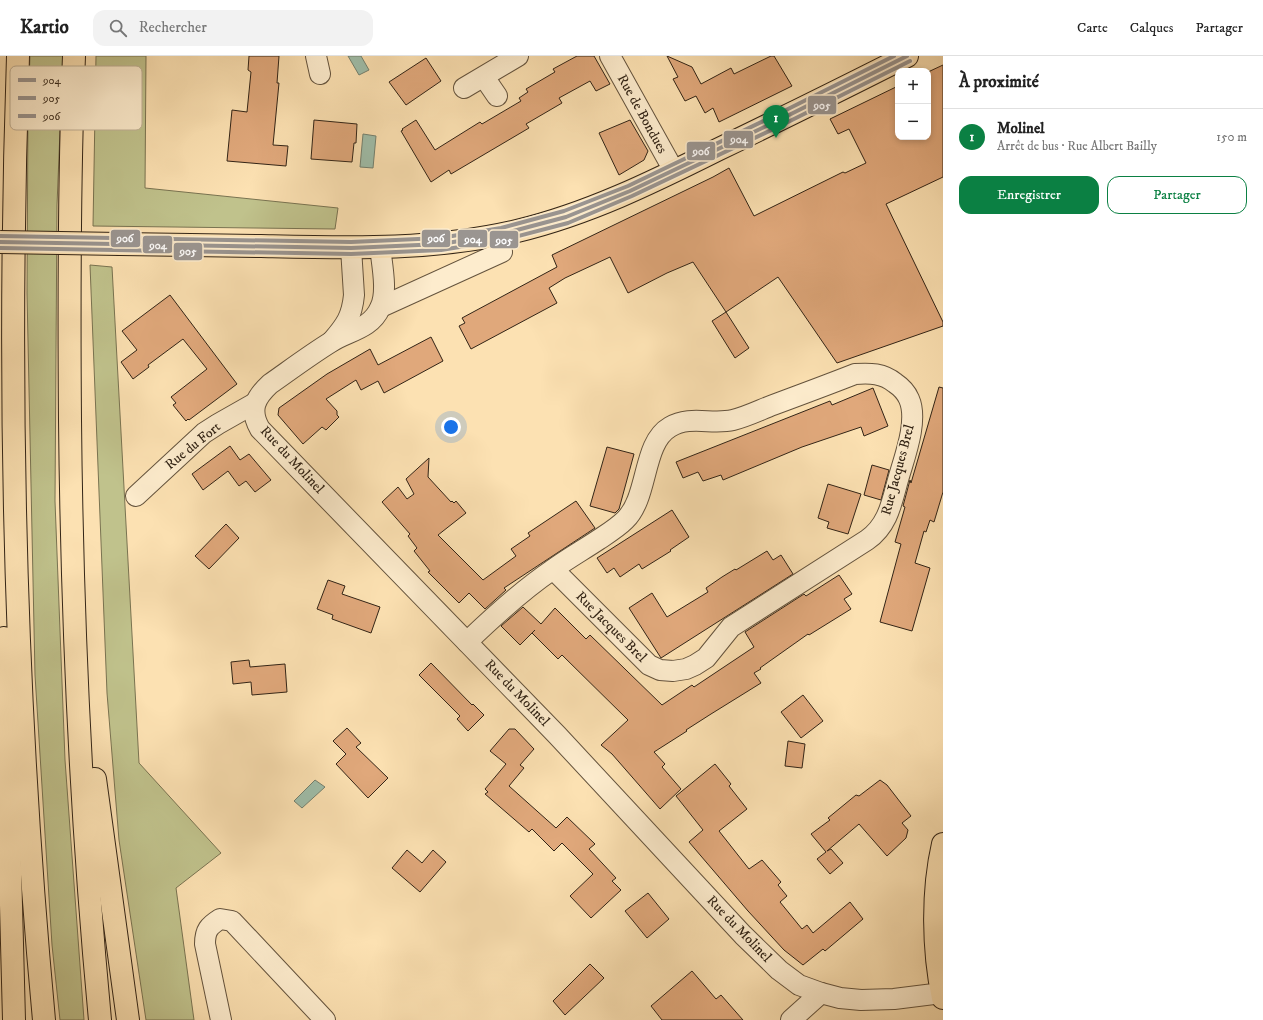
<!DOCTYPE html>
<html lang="fr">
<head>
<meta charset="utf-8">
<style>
  body { margin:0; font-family:"IM FELL DW Pica",serif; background:#f2f2f2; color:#222 }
  .controls { position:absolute; right:12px; top:12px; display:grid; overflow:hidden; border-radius:8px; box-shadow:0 2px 6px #0003 }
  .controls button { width:36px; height:36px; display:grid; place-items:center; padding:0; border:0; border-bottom:1px solid #e0e0e0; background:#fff; color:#222; font:20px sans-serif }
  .you { position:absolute; left:451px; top:371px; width:14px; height:14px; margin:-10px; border:3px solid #fff; border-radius:50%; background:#1a73e8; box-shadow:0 0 0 6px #1a73e833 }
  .badge { display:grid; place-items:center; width:26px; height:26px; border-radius:50%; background:#0b8043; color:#fff; font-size:13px; font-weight:700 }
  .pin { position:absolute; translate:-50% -33px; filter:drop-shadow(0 1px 2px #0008) }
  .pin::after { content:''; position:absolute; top:21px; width:14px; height:12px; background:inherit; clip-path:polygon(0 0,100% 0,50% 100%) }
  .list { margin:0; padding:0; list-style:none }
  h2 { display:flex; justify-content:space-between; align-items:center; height:52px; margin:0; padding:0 16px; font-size:17px }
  h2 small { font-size:13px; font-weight:400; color:#767676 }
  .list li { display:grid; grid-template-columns:26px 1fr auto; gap:12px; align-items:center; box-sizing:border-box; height:56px; padding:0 16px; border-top:1px solid #e0e0e0 }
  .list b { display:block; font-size:15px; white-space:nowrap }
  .list p { margin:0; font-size:13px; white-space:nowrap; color:#767676 }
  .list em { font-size:13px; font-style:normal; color:#767676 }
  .actions { display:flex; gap:8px; padding:12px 16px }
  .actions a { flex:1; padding:9px 0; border:1px solid #0b8043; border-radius:12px; text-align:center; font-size:14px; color:#0b8043 }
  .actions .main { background:#0b8043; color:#fff }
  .icon { flex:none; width:22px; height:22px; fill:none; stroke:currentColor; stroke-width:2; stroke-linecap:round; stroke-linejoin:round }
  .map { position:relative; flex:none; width:943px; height:964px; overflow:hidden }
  header { display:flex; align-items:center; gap:24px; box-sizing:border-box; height:56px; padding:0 20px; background:#fff; border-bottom:1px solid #e0e0e0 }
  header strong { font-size:19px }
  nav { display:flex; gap:22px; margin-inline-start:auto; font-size:14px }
  .search { width:280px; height:36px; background:#f2f2f2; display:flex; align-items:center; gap:10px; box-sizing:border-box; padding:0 14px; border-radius:12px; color:#767676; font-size:15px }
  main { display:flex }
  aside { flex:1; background:#fff }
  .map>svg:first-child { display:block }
  .green { fill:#c0c28c; stroke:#797351 }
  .water { fill:#9fbeaa; stroke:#73806f }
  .building { fill:#e0a87b; stroke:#322416 }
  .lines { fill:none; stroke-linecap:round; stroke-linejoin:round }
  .minor-casing { stroke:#64533d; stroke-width:22 }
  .major-casing { stroke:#322416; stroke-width:24 }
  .highway-casing { stroke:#322416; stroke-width:24 }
  .minor { stroke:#fdeccd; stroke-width:20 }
  .major { stroke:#fce1b2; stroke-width:22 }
  .highway { stroke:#fce1b2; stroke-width:22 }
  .major-bridge-casing { stroke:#322416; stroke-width:24; stroke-linecap:butt }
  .major-bridge { stroke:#fce1b2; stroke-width:22 }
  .bus-1-casing { stroke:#fdeccd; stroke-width:7 }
  .bus-2-casing { stroke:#fdeccd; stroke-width:7 }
  .bus-3-casing { stroke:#fdeccd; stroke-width:7 }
  .bus-1 { stroke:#9a9591; stroke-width:4 }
  .bus-2 { stroke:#9a9591; stroke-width:4 }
  .bus-3 { stroke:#9a9591; stroke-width:4 }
  .labels { text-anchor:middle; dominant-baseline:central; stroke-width:3; stroke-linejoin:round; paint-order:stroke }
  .street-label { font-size:14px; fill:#322416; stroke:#fdeccd }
  .key { fill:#fdeccd; stroke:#c0b096; stroke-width:1 }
  .key-label { font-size:11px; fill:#322416 }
  .line-badge { stroke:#fdeccd; stroke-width:1.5 }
  .badge-label { font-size:11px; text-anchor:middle; font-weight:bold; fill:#fff }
</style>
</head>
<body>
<header>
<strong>Kartio</strong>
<div class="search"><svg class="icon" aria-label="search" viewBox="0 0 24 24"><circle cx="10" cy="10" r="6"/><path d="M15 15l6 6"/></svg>Rechercher</div>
<nav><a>Carte</a><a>Calques</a><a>Partager</a></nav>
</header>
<main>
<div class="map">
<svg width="943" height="964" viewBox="0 0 943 964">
  <rect width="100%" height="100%" fill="#fce1b2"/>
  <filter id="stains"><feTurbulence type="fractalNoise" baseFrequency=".005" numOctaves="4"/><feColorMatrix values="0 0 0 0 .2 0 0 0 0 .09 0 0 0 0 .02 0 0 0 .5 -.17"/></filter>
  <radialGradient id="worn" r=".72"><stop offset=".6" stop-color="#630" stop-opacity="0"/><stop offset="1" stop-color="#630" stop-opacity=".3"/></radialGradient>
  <!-- green -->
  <g class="green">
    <path d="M30,0H63L57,149L55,445L65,704L84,964H60L52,889L35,619L27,237L28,52Z"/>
    <path d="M96,0H146L145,132L338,152L335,173L93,170Z"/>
    <path d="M90,209L112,211L139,707L221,797L176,832L194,964H146L119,784L107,637Z"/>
  </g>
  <!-- water -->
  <g class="water">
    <path d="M348,0H361L369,14L359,19Z"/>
    <path d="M363,78L376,80L373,112L360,111Z"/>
    <path d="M315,724L325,731L302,752L294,745Z"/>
  </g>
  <!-- building -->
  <g class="building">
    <path d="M249,0H279L277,27H279L273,89L288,90L286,110L227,105L232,54L247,56L251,16L248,14Z"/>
    <path d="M577,0H594L610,28L596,35L590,25L559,42L562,47L526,68L529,72L451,118L449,114L431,126L401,75L403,74L402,73L416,64L435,94L480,66L482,68L521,45L519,42L528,36L526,33L555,16L553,13Z"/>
    <path d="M667,0L692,11L701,28L731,12L734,18L771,0H774L792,30L719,66L713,52L705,57L696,40L685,45L673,23L678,21Z"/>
    <path d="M426,2L441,25L406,49L389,26Z"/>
    <path d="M943,9V121L886,148L943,266V270L837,307L778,221L726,256L749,292L735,302L712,265L726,256L693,206L667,217L628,237L610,201L565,222L549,232L557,247L471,293L459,270L465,267L462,262L557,211L552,199L713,121L729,112L754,160L843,116L845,117L866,107L849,73L838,78L830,63L898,30V81H928V16Z"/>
    <path d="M314,64L357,68L356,87H354L352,106L311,103Z"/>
    <path d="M630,64L648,95L644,104L619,119L599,77Z"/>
    <path d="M170,239L237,328L189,364L188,363L186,365L173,349L176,347L171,341L207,313L183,283L148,309L149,311L133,323L121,306L137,294L122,275Z"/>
    <path d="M431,281L443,305L384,337L378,325L361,334L356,324L326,343L337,355V359L339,361L326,374L322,371L303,388L278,359L279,352L327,318L370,293L378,309Z"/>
    <path d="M939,331L943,332V436L934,466L930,464L926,476L924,475L915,507L930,512L912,575L880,566L901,488L895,486L905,451L903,450L910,424L911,427Z"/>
    <path d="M873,332L888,370L864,380L861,371L802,391L723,424L721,419L703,425L698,416L683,422L676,406L830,345L832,349Z"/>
    <path d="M230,390L240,404L249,398L271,424L255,436L246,425L239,430L228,415L203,434L192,418Z"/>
    <path d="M607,391L634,398L619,453L615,457L590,450Z"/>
    <path d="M429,402L428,421L451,446L452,445L454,447L456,445L466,457L438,479L483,524L516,500L511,493L530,480L528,477L576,445L595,472L504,532L506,534L485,553L469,537L459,547L428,516L430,515L414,495L417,492L408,480L410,478L382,446L398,431L407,443L414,438L406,423Z"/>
    <path d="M872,409L889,414L881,444L864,439Z"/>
    <path d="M828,428L861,438L848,478L827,472L829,466L818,462Z"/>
    <path d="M672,454L689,481L670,494L671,495L642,513L639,508L620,521L614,512L607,517L597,502Z"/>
    <path d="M226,468L239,482L209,513L195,500Z"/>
    <path d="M767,495L773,504L781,499L793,518L661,602L629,552L652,537L667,561L708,536L706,532L722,521L735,513L736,514Z"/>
    <path d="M839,519L852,538L844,543L851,553L809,579L808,578L760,612L761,613L754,617L761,627L711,658L686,674L687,675L654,696L665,708L662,711L681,733L660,753L612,698L601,689L628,664L562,599L558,603L532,577L535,574L520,589L501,570L523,551L541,568L555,552L586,583L590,579L662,649L692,629L694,631L754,591L745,576L804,538L806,540Z"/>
    <path d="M328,524L345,530L342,538L380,551L371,577L332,563L333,559L317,553Z"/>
    <path d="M249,604L250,611L285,608L287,636L252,639L251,626L233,628L231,606Z"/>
    <path d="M431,607L472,649L473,648L484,659L468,675L457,663L460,660L419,619Z"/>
    <path d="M803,639L823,665L801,682L781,656Z"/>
    <path d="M347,672L361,687L356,691L388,722L368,742L336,708L346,698L333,685Z"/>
    <path d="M509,673H515L534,693L520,709L524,712L509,730L556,772L567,761L595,788L589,793L616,822L612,825L621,834L591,862L570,840L593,818L562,787L554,795L532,773L529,776L485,738L488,736L485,733L506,708L490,695Z"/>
    <path d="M788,685L805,688L802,712L785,710Z"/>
    <path d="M715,708L731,728L729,730L747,753L719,775L749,813L762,804L781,826L778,829L787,840L780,846L802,873L807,869L813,877L850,846L863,863L825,895L823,893L803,909L784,894L748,855L689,786L703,774L676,740Z"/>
    <path d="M880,724L887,729L911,760L902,767L908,774L906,782L887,800L859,768L827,795L831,793L843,807L830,818L817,803L826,796L811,778L830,764L828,762L856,739L859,740Z"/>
    <path d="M407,794L422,807L433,794L446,806L420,836L392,812Z"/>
    <path d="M648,837L669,863L647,882L625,855Z"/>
    <path d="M590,908L604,922L565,959L553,945Z"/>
    <path d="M692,915L716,943L721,939L743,964H662L651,950Z"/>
  </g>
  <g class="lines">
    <!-- minor casing -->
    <g class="minor-casing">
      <g id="minor">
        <path d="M316,0L320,18"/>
        <path d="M610,0L674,115"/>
        <path d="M484,21L497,40"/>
        <path d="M464,32L518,0"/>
        <path d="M380,191C382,209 388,237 380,252C371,273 348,275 331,286C310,299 290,314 270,328C255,342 249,354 260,373L557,679L743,879L779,914L799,929L821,937L840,942L861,944L894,943L942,937"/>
        <path d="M381,251L502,196"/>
        <path d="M332,285C346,269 352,260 354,239L351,192"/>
        <path d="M136,440L204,377L218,368L255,347"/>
        <path d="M467,586C494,560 521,535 552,514C567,503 583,494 598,484C607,478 617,472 625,464C649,441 642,387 670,371C690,359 712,369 733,364C746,361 760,354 773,349C800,339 827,329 855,318C870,317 883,317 895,327C901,331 906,336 909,343C918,363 906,397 900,417C892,443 890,468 867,484L731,571L706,602L695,609L686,613L673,615L660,614L649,609L553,513"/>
        <path d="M221,964L205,888C205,874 209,870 220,863L232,865L325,964"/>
        <path d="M791,964L821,937"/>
      </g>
    </g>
    <!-- major casing -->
    <g class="major-casing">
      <g id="major">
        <path d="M120,188C167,189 214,189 261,190C348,192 432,195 517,175C588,158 653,126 717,94C781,63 844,32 907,0"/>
        <path d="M943,788C932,836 933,894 943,942"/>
      </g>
    </g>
    <!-- highway casing -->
    <g class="highway-casing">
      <g id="highway">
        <path d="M18,0C7,322 14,643 44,964"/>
        <path d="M74,0C69,121 69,242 70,364C72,564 81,764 100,964"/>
        <path d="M4,582L14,964"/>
        <path d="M95,723L128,964"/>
      </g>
    </g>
    <!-- minor -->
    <use href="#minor" class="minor"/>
    <!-- major -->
    <use href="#major" class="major"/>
    <!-- highway -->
    <use href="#highway" class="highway"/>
    <!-- major-bridge casing -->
    <g class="major-bridge-casing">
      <path id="major-bridge" d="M0,186L120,188"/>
    </g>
    <!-- major-bridge -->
    <use href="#major-bridge" class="major-bridge"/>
    <!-- bus-1 casing -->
    <g class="bus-1-casing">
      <path id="bus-1" d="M0,186L351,192L441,188L502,178L566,161L630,135L779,64L907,0"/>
    </g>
    <!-- bus-2 casing -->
    <g class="bus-2-casing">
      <path id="bus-2" d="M0,192L351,198L441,194L503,184L568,167L632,140L782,69L910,5"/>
    </g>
    <!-- bus-3 casing -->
    <g class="bus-3-casing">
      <path id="bus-3" d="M0,180L351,186L440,182L501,172L564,155L628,130L776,59L894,0"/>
    </g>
    <!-- bus-1 -->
    <use href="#bus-1" class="bus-1"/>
    <!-- bus-2 -->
    <use href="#bus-2" class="bus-2"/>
    <!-- bus-3 -->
    <use href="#bus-3" class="bus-3"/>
  </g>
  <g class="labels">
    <!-- street labels -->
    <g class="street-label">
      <text transform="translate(642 58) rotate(61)">Rue de Bondues</text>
      <text transform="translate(193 390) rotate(-39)">Rue du Fort</text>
      <text transform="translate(292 404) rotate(47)">Rue du Molinel</text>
      <text transform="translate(898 414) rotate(-75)">Rue Jacques Brel</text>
      <text transform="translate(611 571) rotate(45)">Rue Jacques Brel</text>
      <text transform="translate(517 637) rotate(46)">Rue du Molinel</text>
      <text transform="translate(739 873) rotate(46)">Rue du Molinel</text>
    </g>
  </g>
  <!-- legend -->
  <rect x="10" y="10" width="132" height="64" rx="6" class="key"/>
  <rect x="18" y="22" width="18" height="4" fill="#9a9591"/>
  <rect x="18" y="40" width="18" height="4" fill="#9a9591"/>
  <rect x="18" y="58" width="18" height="4" fill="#9a9591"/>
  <g class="key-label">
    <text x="43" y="28">904</text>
    <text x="43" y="46">905</text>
    <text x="43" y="64">906</text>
  </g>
  <g class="line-badge">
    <rect x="807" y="39" width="30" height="20" rx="4" fill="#9a9591"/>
    <rect x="723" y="74" width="31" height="19" rx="4" fill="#9a9591"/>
    <rect x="686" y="85" width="30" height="20" rx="4" fill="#9a9591"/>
    <rect x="110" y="173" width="31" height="19" rx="4" fill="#9a9591"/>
    <rect x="421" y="173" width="30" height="19" rx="4" fill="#9a9591"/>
    <rect x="457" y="173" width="31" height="19" rx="4" fill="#9a9591"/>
    <rect x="489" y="174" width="30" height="19" rx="4" fill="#9a9591"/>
    <rect x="142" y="179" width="31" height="19" rx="4" fill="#9a9591"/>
    <rect x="173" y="186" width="30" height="19" rx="4" fill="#9a9591"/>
  </g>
  <g class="badge-label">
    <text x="822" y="53">905</text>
    <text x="739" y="87">904</text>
    <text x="701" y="99">906</text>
    <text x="125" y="186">906</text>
    <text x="436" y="186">906</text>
    <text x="473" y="187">904</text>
    <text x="504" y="188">905</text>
    <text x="158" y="193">904</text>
    <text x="188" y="199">905</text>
  </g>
  <rect width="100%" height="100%" filter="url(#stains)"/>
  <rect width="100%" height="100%" fill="url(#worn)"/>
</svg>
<div class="controls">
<button>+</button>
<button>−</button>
</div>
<div class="you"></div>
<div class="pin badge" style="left:776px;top:82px">1</div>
</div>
<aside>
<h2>À proximité<small></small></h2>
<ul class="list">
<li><span class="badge">1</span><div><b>Molinel</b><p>Arrêt de bus · Rue Albert Bailly</p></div><em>150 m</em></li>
</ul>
<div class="actions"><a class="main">Enregistrer</a><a>Partager</a></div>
</aside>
</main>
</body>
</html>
